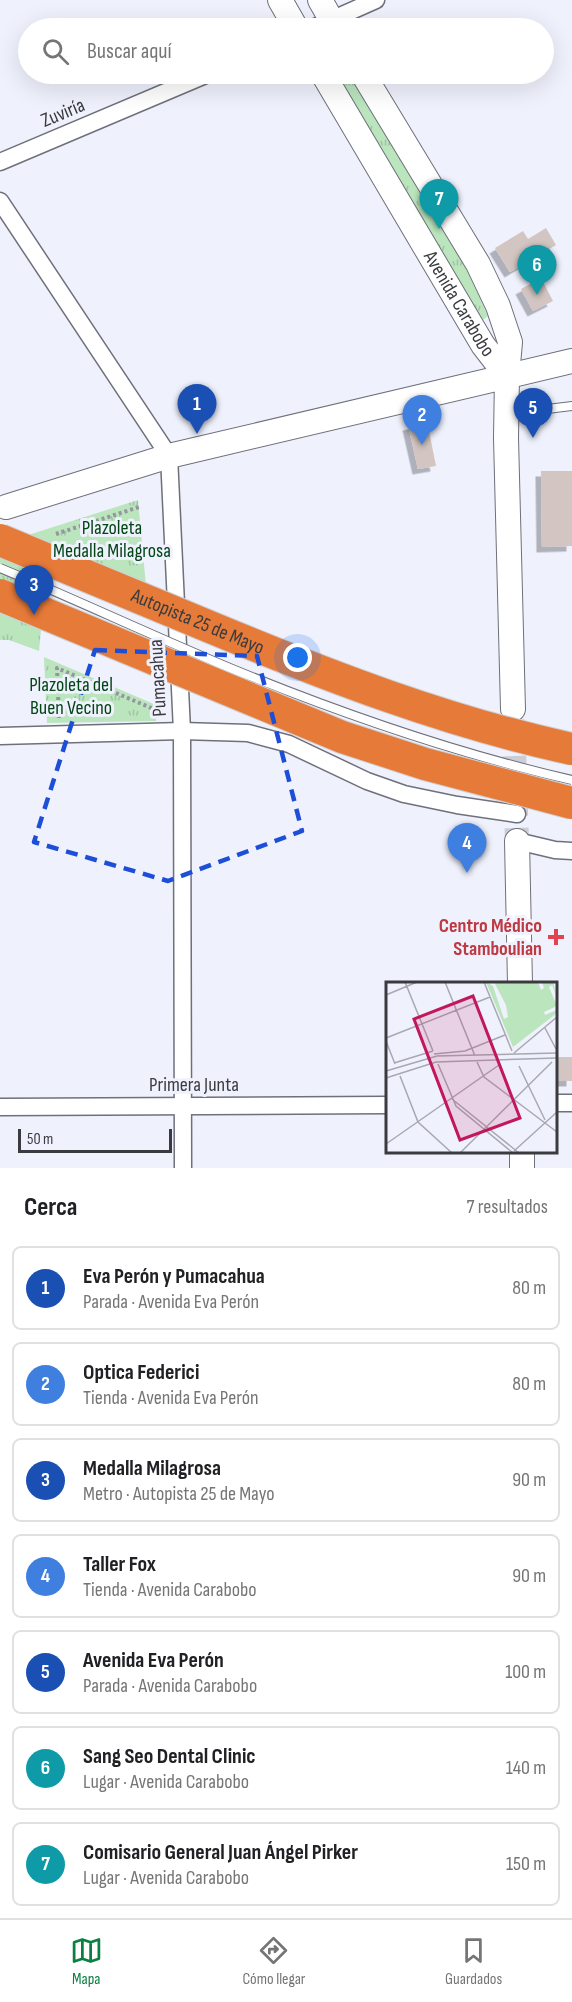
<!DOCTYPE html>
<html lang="es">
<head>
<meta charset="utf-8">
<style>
  body { margin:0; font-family:"Sofia Sans Condensed",sans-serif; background:#f6f6f6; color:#202124 }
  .scale { position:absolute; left:18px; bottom:15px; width:154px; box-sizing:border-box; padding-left:6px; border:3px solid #3a3b3f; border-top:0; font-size:16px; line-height:21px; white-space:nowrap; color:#3a3b3f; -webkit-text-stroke:4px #eff1fd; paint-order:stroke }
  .you { position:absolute; left:298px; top:658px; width:21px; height:21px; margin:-15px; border:4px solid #fff; border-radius:50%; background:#1a73e8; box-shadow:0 0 0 9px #1a73e833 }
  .badge { display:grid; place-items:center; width:39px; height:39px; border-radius:50%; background:#0b8043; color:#fff; font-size:20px; font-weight:700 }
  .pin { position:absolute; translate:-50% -50px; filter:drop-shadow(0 2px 3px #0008) }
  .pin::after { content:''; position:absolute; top:32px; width:21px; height:18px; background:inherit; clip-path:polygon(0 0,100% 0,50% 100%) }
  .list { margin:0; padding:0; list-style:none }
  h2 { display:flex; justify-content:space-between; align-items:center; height:78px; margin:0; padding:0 24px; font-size:26px }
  h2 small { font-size:20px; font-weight:400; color:#757577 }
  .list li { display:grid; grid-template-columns:39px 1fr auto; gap:18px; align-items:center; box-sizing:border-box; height:84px; margin:0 12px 12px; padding:0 12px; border:2px solid #e0e0e0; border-radius:9px }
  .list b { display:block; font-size:22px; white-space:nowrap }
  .list p { margin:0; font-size:20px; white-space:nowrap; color:#757577 }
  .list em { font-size:20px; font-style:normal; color:#757577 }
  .icon { flex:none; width:33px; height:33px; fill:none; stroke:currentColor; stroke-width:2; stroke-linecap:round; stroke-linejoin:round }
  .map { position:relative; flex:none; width:572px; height:1168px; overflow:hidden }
  .search { position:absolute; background:#fff; box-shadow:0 6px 24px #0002; left:18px; right:18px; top:18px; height:66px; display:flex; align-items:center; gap:15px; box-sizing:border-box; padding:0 21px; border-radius:33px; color:#757577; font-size:22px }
  .sheet { height:750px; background:#fff }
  nav { display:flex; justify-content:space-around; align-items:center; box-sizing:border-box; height:84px; border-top:2px solid #e0e0e0; background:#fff; font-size:16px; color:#757577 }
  nav a { display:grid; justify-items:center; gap:3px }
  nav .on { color:#0b8043 }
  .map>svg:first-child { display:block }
  .park { fill:url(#park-tufts) }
  .building { fill:#d3c6c2; filter:url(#shadow) }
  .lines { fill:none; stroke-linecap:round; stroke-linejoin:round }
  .secondary-tunnel { stroke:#cbcdd7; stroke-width:24; stroke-dasharray:24 12; stroke-linecap:butt }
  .service-casing { stroke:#6e707a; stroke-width:10 }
  .minor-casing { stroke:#6e707a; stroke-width:19 }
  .secondary-casing { stroke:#6e707a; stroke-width:26 }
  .path { stroke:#95969e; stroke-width:4; stroke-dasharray:3 3; stroke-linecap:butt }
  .service { stroke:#fff; stroke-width:8 }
  .minor { stroke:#fff; stroke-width:16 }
  .secondary { stroke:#fff; stroke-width:24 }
  .service-bridge-casing { stroke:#6e707a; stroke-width:10; stroke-linecap:butt }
  .motorway-bridge-casing { stroke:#d0d0d1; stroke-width:34; stroke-linecap:butt }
  .service-bridge { stroke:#fff; stroke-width:8 }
  .motorway-bridge { stroke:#e67a38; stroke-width:32 }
  .marked { fill:none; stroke:#1d4ed8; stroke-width:4.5; stroke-dasharray:12 8; stroke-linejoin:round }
  .health-dot { fill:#e0444e; stroke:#eff1fd; stroke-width:2 }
  .labels { text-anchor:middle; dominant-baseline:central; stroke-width:6; stroke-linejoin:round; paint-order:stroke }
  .street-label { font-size:20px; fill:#3a3b3f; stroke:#eff1fd }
  .park-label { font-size:20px; fill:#034515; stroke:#eff1fd }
  .health-label { font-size:20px; font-weight:bold; fill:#be3a42; stroke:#eff1fd; text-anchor:end }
  .inset-road { fill:none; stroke:#a7a8b1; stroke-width:1.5 }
  .view { fill:#c2185b; fill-opacity:0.15; stroke:#c2185b; stroke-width:3 }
  .inset-edge { fill:none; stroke:#3a3b3f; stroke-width:3 }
</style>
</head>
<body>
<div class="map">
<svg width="572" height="1168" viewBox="0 0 572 1168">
  <defs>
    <pattern id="park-tufts" width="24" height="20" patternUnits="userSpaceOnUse" patternTransform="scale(1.5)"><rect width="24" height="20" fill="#bae5bd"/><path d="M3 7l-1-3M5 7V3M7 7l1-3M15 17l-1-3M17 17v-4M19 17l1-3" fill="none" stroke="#a1c5a4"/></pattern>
    <filter id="shadow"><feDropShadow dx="-5.5" dy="5.5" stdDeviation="0" flood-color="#0004"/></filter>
  </defs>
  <rect width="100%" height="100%" fill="#eff1fd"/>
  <!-- park -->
  <g class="park">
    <path d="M331,74H350L457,251L477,290L488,316L483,320Z"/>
    <path d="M138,500L146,586L49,544L39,651L9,640H0V544Z"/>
    <path d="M44,657L156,705V721L47,723Z"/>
  </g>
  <!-- building -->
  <g class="building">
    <path d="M546,228L556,245L510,272L495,248L523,231L528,239Z"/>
    <path d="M541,278L553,301L533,311L521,289Z"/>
    <path d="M427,421L436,466L418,469L408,425Z"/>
    <path d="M541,471H572V546L542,547Z"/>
    <path d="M556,1057H572V1081H559L556,1076Z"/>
  </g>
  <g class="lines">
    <!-- secondary-tunnel -->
    <path class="secondary-tunnel" d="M513,720L517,841"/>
    <!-- service casing -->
    <g class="service-casing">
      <path id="service" d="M507,414L572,406"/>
    </g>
    <!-- minor casing -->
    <g class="minor-casing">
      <g id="minor">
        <path d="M313,28L376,0"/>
        <path d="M0,162L208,74"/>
        <path d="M0,201L169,456L182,731L183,1168"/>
        <path d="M0,736L182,731L248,733L289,744L367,781L404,794L457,805L517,814"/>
        <path d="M517,841L555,850L572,851"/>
        <path d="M556,1103H572"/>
        <path d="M0,1107L388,1105"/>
      </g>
    </g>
    <!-- secondary casing -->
    <g class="secondary-casing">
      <g id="secondary">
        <path d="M280,0L296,28"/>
        <path d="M320,0L336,28"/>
        <path id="s1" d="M323,74L483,345L507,376"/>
        <path d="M363,74L478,264L498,306L510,342L507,376L506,438L513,709"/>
        <path d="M6,507L169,456L572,361"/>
        <path d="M517,841L520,984"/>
        <path d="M522,1152V1168"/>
      </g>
    </g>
    <!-- path -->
    <g class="path">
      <path d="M56,534L139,507"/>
      <path d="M59,718L57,668L156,710"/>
    </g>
    <!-- service -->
    <use href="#service" class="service"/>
    <!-- minor -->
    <use href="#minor" class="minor"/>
    <!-- secondary -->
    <use href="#secondary" class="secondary"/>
    <!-- service-bridge casing -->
    <g class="service-bridge-casing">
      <path id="service-bridge" d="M0,568C77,600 153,636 230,668C342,714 454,753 572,780"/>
    </g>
    <!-- motorway-bridge casing -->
    <g class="motorway-bridge-casing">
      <g id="motorway-bridge">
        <path id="s2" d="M0,540C70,569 140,598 210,627C328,676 447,722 572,749"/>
        <path d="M0,595L342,737L425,764L572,803"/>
      </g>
    </g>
    <!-- service-bridge -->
    <use href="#service-bridge" class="service-bridge"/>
    <!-- motorway-bridge -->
    <use href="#motorway-bridge" class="motorway-bridge"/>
  </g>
  <!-- marked area -->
  <path class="marked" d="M95,650L257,656L302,831L168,881L34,842Z"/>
  <!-- markers -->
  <path class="health-dot" d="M553 928h6v6h6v6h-6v6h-6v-6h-6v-6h6z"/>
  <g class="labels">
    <!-- street labels -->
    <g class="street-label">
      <text transform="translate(63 113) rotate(-23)">Zuviría</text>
      <text stroke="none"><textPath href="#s1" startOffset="267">Avenida Carabobo</textPath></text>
      <text stroke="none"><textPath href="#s2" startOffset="214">Autopista 25 de Mayo</textPath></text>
      <text transform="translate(158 678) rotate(-93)">Pumacahua</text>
      <text x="194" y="1085">Primera Junta</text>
    </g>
    <!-- park labels -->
    <g class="park-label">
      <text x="112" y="528">Plazoleta<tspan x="112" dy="23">Medalla Milagrosa</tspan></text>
      <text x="71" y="685">Plazoleta del<tspan x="71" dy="23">Buen Vecino</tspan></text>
    </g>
    <!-- health labels -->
    <g class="health-label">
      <text x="542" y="926">Centro Médico<tspan x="542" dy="23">Stamboulian</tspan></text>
    </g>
  </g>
  <!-- overview -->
  <g transform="translate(386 982)">
    <rect width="171" height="171" fill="#eff1fd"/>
    <path d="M100,0L107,4L118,37L122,35L120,23L108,0H152L155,8L158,6L156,0H167L171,15L166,3L163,5L171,24L158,30L159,33L171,28V31L127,65Z" fill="#bae5bd"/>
    <path class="inset-road" d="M19,0L47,69M59,0L89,74M98,0L126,69M0,13L31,0M159,46L170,67M0,56L104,15M0,59L9,82M128,71L171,35M48,72L79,69L119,53M91,80L98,95L171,150M8,81L47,69M52,82L70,124L127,171M133,84L159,138M0,89L51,74L171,71M14,94L32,140L66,171M0,96L50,80L171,76M66,117L133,171M0,162L113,83M128,169L171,130M74,171L166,80"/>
    <path class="view" d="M87,14L134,136L74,158L28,37Z"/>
    <rect width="171" height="171" class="inset-edge"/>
  </g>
</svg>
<div class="scale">50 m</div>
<div class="you"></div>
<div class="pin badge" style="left:197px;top:434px;background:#1a4fb4">1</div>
<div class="pin badge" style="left:422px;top:445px;background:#3f7fe0">2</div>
<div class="pin badge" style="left:34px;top:615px;background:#1a4fb4">3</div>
<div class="pin badge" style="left:467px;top:873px;background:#3f7fe0">4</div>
<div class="pin badge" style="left:533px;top:438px;background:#1a4fb4">5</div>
<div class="pin badge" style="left:537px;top:295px;background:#0f9aa8">6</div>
<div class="pin badge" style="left:439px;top:229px;background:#0f9aa8">7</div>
<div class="search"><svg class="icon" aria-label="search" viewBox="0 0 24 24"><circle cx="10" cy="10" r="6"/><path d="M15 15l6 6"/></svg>Buscar aquí</div>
</div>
<section class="sheet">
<h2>Cerca<small>7 resultados</small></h2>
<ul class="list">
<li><span class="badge" style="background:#1a4fb4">1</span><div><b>Eva Perón y Pumacahua</b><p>Parada · Avenida Eva Perón</p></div><em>80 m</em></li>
<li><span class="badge" style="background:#3f7fe0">2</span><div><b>Optica Federici</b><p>Tienda · Avenida Eva Perón</p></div><em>80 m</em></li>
<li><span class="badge" style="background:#1a4fb4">3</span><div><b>Medalla Milagrosa</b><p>Metro · Autopista 25 de Mayo</p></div><em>90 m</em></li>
<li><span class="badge" style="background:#3f7fe0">4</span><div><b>Taller Fox</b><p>Tienda · Avenida Carabobo</p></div><em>90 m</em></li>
<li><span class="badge" style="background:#1a4fb4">5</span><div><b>Avenida Eva Perón</b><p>Parada · Avenida Carabobo</p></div><em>100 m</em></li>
<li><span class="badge" style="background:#0f9aa8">6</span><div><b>Sang Seo Dental Clinic</b><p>Lugar · Avenida Carabobo</p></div><em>140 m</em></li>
<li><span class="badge" style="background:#0f9aa8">7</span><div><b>Comisario General Juan Ángel Pirker</b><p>Lugar · Avenida Carabobo</p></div><em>150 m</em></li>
</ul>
</section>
<nav>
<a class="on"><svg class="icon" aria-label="map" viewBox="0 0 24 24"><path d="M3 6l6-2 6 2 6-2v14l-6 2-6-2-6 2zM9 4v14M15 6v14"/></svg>Mapa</a>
<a><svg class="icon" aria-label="directions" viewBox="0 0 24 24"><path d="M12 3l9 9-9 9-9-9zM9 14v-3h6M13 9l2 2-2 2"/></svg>Cómo llegar</a>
<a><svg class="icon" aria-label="saved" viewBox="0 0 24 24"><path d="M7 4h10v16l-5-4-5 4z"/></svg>Guardados</a>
</nav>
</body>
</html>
